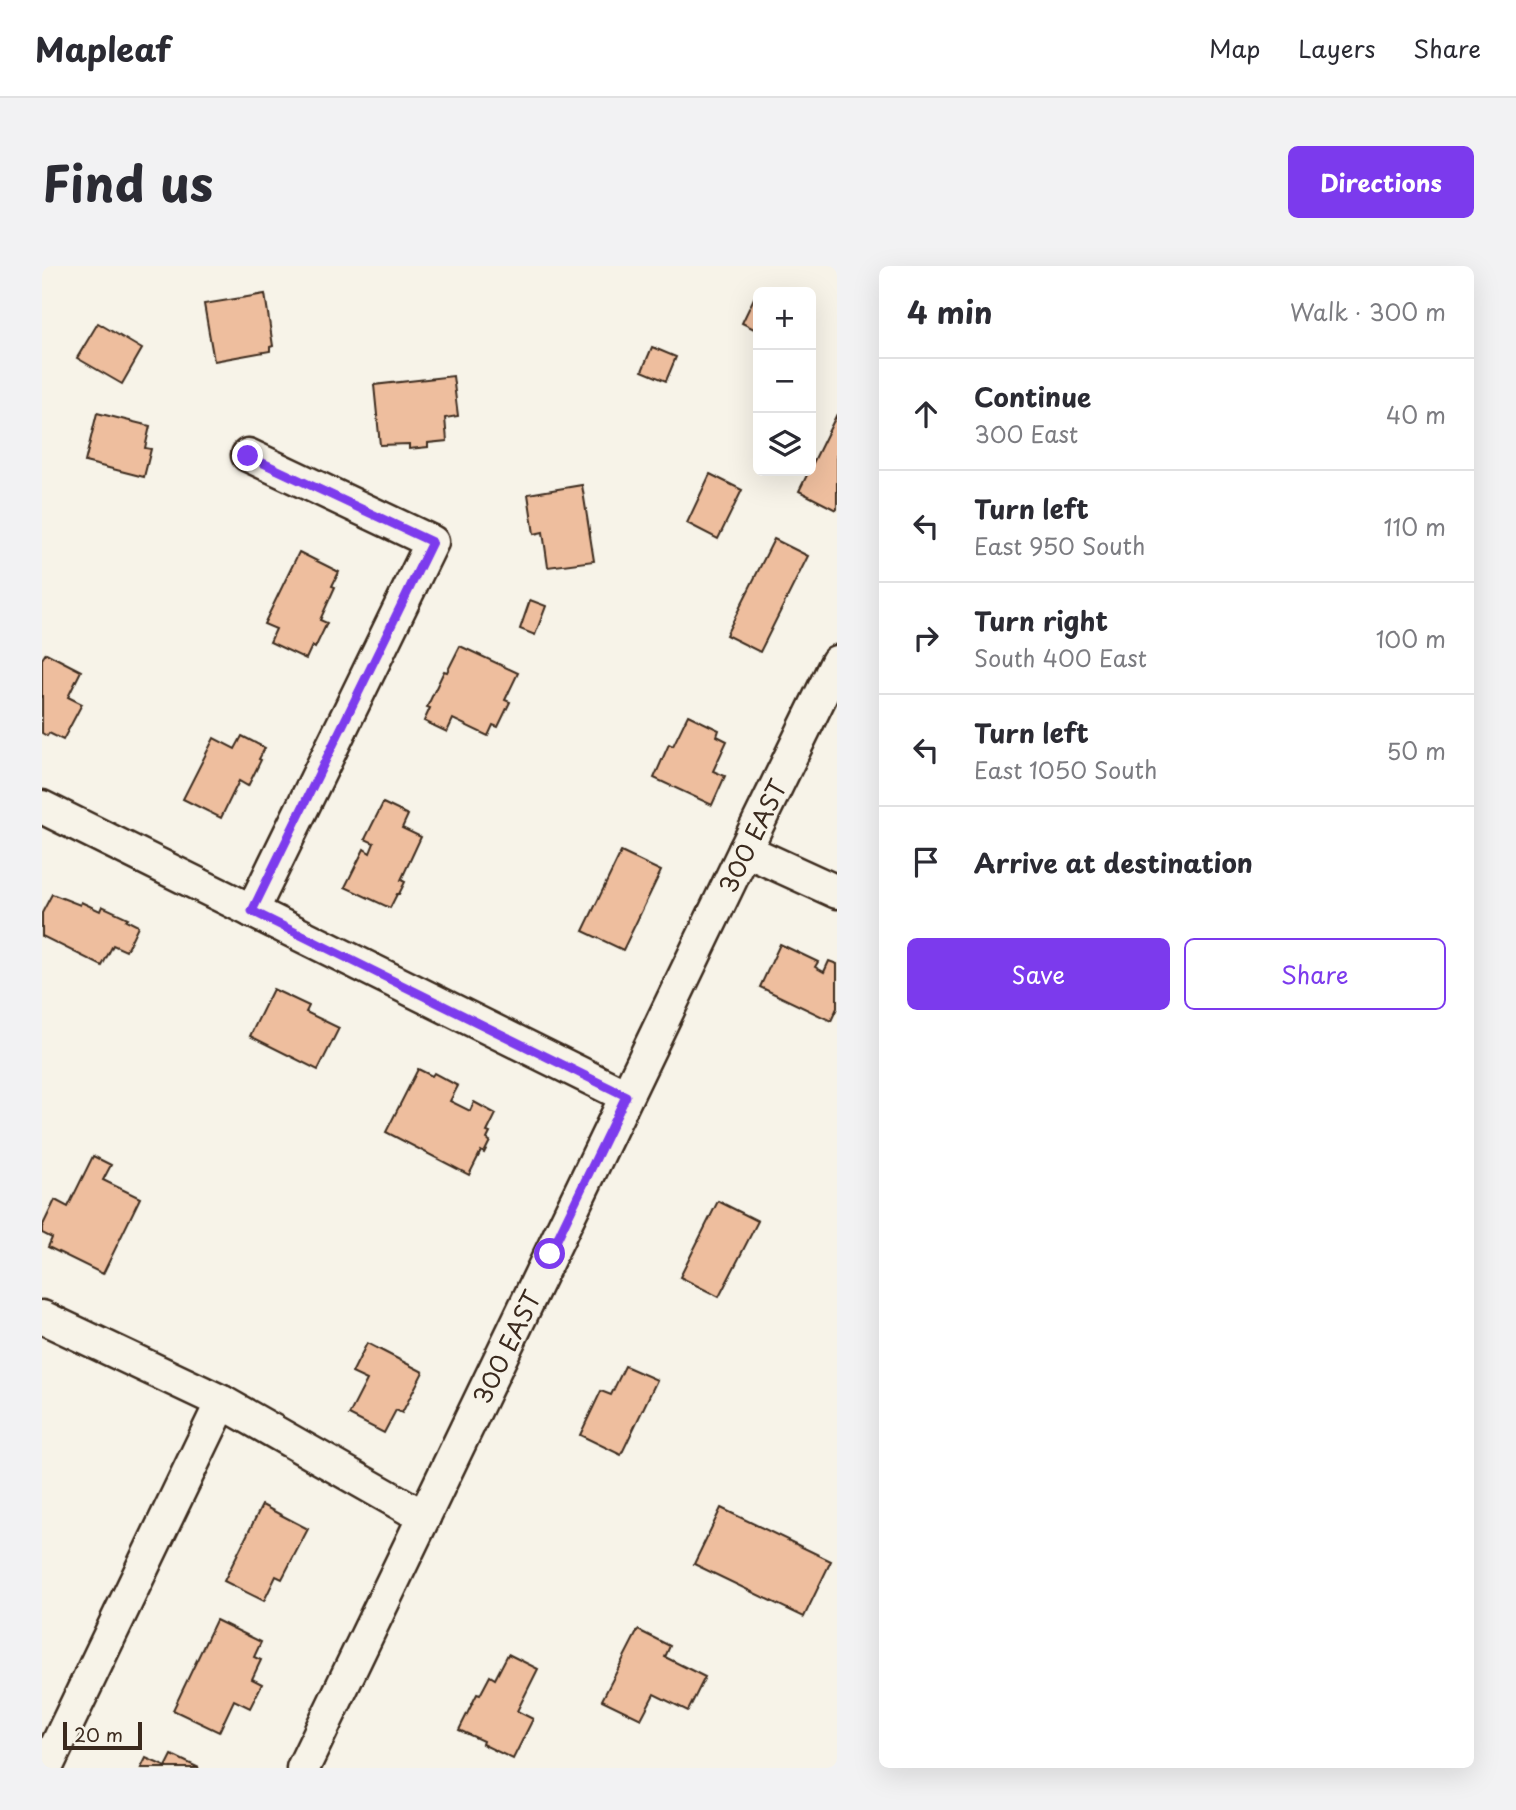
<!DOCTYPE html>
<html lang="en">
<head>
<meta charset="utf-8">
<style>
  body { margin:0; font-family:"Playpen Sans",sans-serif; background:#f2f2f3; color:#2b2b33 }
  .controls { position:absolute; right:21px; top:21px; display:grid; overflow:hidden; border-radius:10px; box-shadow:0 7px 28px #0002 }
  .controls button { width:63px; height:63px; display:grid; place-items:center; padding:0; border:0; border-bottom:2px solid #e1e1e2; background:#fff; color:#2b2b33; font:35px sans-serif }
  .scale { position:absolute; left:21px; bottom:18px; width:79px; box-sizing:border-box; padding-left:7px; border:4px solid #3b2a1e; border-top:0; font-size:19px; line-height:24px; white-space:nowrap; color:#3b2a1e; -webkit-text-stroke:5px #f7f3e8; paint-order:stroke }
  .stop { position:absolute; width:21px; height:21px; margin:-16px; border:5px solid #7c3aed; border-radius:50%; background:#fff }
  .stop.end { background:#7c3aed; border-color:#fff; box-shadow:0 2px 7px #0008 }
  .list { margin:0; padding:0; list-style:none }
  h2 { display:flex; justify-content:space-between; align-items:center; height:91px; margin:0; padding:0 28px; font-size:30px }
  h2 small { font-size:23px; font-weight:400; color:#7c7c81 }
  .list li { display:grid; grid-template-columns:46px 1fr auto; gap:21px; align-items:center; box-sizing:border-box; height:112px; padding:0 28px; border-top:2px solid #e1e1e2 }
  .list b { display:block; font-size:26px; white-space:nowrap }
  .list p { margin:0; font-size:23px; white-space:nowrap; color:#7c7c81 }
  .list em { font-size:23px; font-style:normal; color:#7c7c81 }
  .actions { display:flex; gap:14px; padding:21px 28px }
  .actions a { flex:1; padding:16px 0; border:2px solid #7c3aed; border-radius:10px; text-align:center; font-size:24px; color:#7c3aed }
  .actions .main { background:#7c3aed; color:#fff }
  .icon { flex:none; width:38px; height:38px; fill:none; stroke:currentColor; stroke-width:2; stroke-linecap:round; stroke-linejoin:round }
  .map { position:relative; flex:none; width:795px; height:1502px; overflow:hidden; border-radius:10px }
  header { display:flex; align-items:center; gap:42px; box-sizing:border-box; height:98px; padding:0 35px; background:#fff; border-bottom:2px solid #e1e1e2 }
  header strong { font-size:33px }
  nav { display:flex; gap:38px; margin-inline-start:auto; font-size:24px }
  .intro { display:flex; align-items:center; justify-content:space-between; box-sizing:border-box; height:168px; padding:0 42px }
  h1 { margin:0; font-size:49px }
  .button { padding:18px 32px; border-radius:10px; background:#7c3aed; color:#fff; font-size:24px; font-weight:700 }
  main { display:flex; gap:42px; padding:0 42px }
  aside { flex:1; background:#fff; border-radius:10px; box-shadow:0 7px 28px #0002 }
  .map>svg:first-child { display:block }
  .building { fill:#eebe9e; stroke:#3b2a1e; stroke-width:2 }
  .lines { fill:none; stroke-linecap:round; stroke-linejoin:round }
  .minor-casing { stroke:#3b2a1e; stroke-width:37 }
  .minor { stroke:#f7f3e8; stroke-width:32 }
  .route { stroke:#7c3aed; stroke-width:9 }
  .labels { text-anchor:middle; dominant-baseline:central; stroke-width:5; stroke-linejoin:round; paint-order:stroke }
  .street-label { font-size:24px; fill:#3b2a1e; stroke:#f7f3e8 }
</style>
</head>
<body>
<header>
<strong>Mapleaf</strong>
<nav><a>Map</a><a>Layers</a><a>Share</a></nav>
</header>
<div class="intro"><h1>Find us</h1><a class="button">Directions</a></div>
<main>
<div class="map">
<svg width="795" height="1502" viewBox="0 0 795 1502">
  <rect width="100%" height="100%" fill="#f7f3e8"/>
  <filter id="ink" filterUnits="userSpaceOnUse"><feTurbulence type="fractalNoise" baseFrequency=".0143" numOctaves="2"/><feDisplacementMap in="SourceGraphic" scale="14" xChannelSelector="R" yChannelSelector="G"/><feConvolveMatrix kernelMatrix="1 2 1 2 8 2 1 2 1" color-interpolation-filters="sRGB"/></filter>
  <g filter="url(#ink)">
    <!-- building -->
    <g class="building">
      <path d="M223,28L231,80L228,81V85L172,95L162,38Z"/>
      <path d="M712,32L716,34V65L700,57Z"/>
      <path d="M56,57L100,83L80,118L35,92Z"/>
      <path d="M610,81L634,91L624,115L600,105Z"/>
      <path d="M411,110L416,150L403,152L405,175L386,177V181L367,183V178L338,179L332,119Z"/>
      <path d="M55,147L108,160L103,182L109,183L102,211L43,196Z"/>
      <path d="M795,148V243L794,244L757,225L767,205H769V201Z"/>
      <path d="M668,208L700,224L676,273L645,257Z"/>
      <path d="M540,219L552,295L506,301L501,266L492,268L486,228Z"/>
      <path d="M732,273L766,290L718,386L684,369Z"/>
      <path d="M257,286L297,306L290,320L293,321L278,354L285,357L273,382L270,380L264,393L228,376L234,363L222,358Z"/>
      <path d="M488,334L504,340L493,369L478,363Z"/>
      <path d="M418,380L476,407L463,434L468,436L456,461L451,459L446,470L411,453L405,466L382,455L388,442L385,441L402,405L405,406Z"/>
      <path d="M4,387L39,405L26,431L40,438L21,474L7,467L5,470L0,467V393Z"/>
      <path d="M646,449L677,464L675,470L685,475L671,505L683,510L670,539L612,512L627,478L631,480Z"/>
      <path d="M200,470L223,482L217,493L219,494L206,520L197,515L179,552L141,533L172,472L193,483Z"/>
      <path d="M341,537L366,549L360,562L379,571L359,614L363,616L357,628H355L348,642L303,621L322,583L328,587L332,577L323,573Z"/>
      <path d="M579,586L619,605L581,684L541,665Z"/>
      <path d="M10,628L38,639L39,636L58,645L60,640L86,652L84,654L96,660L84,685L71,679L60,700L0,670V647Z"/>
      <path d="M738,678L776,696L773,701L782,706L787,695L795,698V742L789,755L718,721Z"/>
      <path d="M231,723L267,740L264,746L297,762L276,804L208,770Z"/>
      <path d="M376,803L390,810L392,807L416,820L408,835L428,845L432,836L454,848L445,866L448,867L445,873L448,875L442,887L439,885L427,909L344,866Z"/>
      <path d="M51,890L69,899L61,914L98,932L61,1008L6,981L10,972L0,967V961L13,934L26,941Z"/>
      <path d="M676,935L716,955L677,1031L638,1011Z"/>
      <path d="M325,1077L381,1106L360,1147L354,1144L342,1167L307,1149L325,1114L310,1107Z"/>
      <path d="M583,1100L615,1114L579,1189L538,1169L559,1125L569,1129Z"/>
      <path d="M220,1239L266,1263L240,1313L234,1310L222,1335L182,1315Z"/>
      <path d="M679,1242L789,1295L762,1351L652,1298Z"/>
      <path d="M174,1354L219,1376L212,1391L219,1394L210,1413L220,1418L208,1442L192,1434L177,1466L131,1444Z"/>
      <path d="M596,1364L628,1380L623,1391L663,1411L646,1445L612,1428L599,1453L560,1434Z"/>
      <path d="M466,1388L496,1403L475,1445L491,1453L471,1493L440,1478L441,1475L417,1464L435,1428L438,1429L448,1410L453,1413Z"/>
      <path d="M130,1489L157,1502H99L104,1492L124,1501Z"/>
    </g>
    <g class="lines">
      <!-- minor casing -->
      <g class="minor-casing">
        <g id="minor">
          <path d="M206,189L390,276L210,645"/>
          <path d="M0,541L584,830"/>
          <path d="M703,584L795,626"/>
          <path d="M0,1051L180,1136L382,1251"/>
          <path d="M4,1502L180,1136"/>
          <path d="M261,1502L703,584L795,396"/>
        </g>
      </g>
      <!-- minor -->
      <use href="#minor" class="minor"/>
    </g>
  </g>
  <g class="lines" filter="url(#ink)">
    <!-- route -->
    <path class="route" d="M206,190L390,276L210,645L584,830L508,988"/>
  </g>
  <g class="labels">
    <!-- street labels -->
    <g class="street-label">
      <text transform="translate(710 570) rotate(-64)">300 EAST</text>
      <text transform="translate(464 1081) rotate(-64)">300 EAST</text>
    </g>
  </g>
</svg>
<div class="controls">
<button>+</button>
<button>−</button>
<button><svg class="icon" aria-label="layers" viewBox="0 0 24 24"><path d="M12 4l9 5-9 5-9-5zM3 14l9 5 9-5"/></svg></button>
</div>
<div class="scale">20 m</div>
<div class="stop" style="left:508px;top:988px"></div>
<div class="stop end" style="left:206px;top:190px"></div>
</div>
<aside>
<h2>4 min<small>Walk · 300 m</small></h2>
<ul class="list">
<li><svg class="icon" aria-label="ahead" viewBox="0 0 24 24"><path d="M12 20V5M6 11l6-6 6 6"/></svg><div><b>Continue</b><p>300 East</p></div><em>40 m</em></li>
<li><svg class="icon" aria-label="left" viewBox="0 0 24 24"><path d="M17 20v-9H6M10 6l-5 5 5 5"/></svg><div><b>Turn left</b><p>East 950 South</p></div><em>110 m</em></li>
<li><svg class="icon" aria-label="right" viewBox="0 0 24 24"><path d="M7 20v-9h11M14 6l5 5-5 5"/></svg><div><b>Turn right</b><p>South 400 East</p></div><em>100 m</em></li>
<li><svg class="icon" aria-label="left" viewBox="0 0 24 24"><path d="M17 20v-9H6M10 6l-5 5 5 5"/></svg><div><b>Turn left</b><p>East 1050 South</p></div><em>50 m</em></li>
<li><svg class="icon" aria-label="arrive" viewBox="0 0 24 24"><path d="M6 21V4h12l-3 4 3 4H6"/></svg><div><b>Arrive at destination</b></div></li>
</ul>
<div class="actions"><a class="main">Save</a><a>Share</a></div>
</aside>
</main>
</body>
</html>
